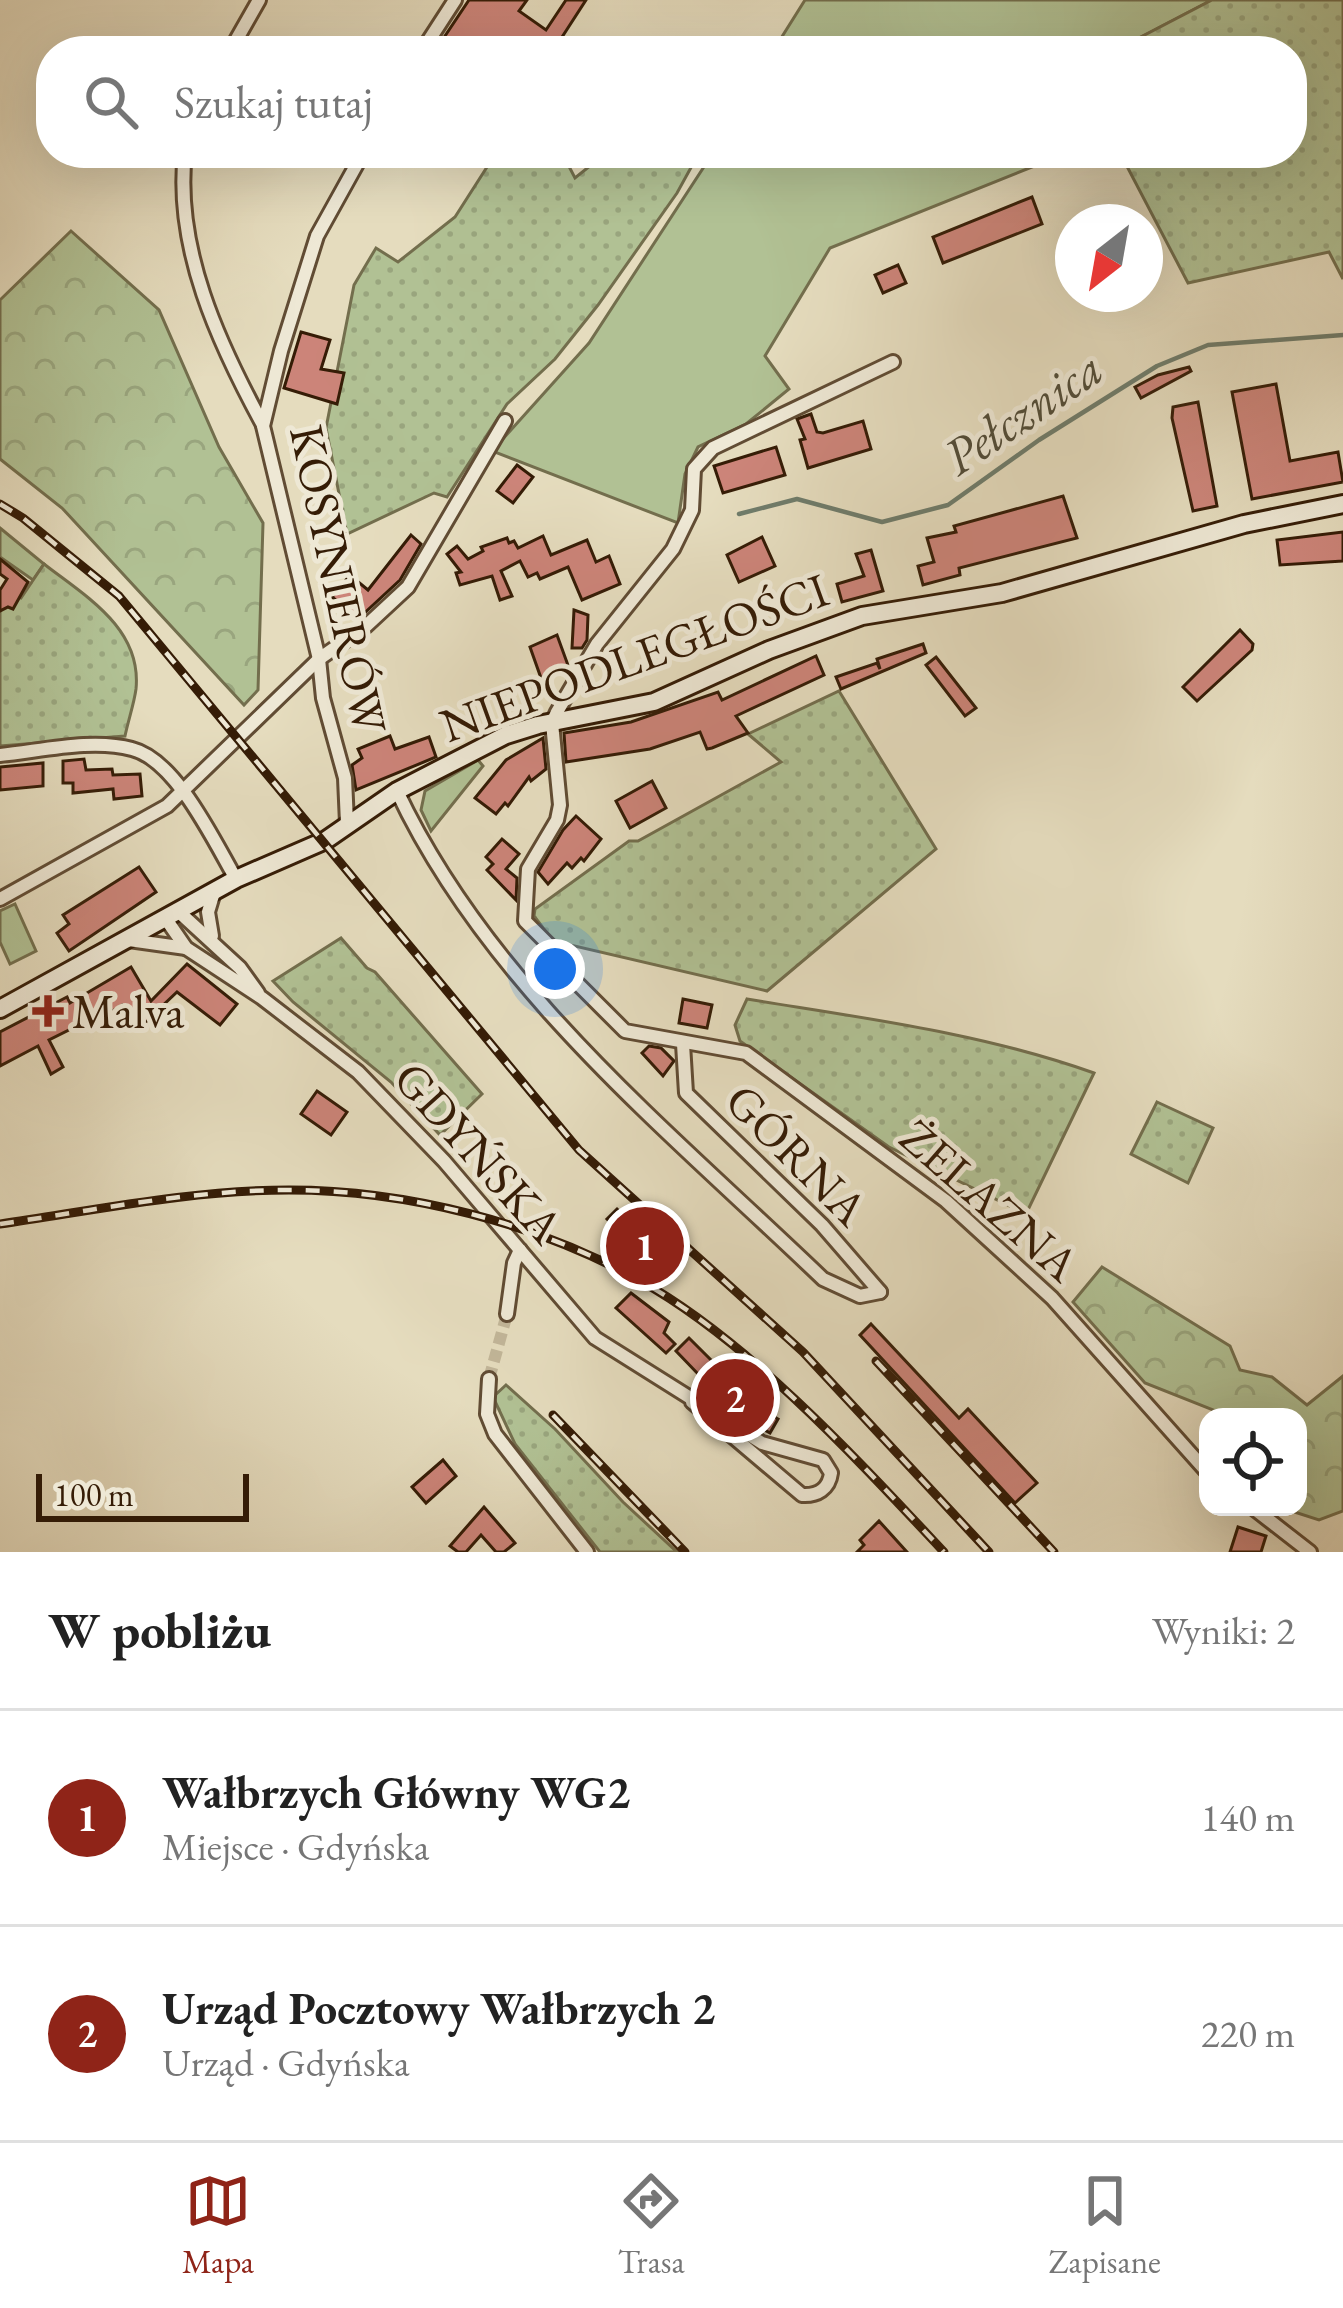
<!DOCTYPE html>
<html lang="pl">
<head>
<meta charset="utf-8">
<style>
  body { margin:0; font-family:"EB Garamond",serif; background:#f6f6f6; color:#222 }
  .controls { position:absolute; right:36px; bottom:36px; display:grid; overflow:hidden; border-radius:24px; box-shadow:0 12px 48px #0002 }
  .controls button { width:108px; height:108px; display:grid; place-items:center; padding:0; border:0; border-bottom:3px solid #e0e0e0; background:#fff; color:#222; font:60px sans-serif }
  .compass { position:absolute; left:1055px; top:204px; width:108px; height:108px; border-radius:50%; background:#fff; box-shadow:0 12px 48px #0002; rotate:211deg }
  .scale { position:absolute; left:36px; bottom:30px; width:213px; box-sizing:border-box; padding-left:12px; border:6px solid #351c06; border-top:0; font-size:33px; line-height:42px; white-space:nowrap; color:#351c06; -webkit-text-stroke:9px #eee8d5; paint-order:stroke }
  .you { position:absolute; left:555px; top:969px; width:42px; height:42px; margin:-30px; border:9px solid #fff; border-radius:50%; background:#1a73e8; box-shadow:0 0 0 18px #1a73e833 }
  .badge { display:grid; place-items:center; width:78px; height:78px; border-radius:50%; background:#8f2418; color:#fff; font-size:39px; font-weight:700 }
  .pin { position:absolute; translate:-50% -50%; border:6px solid #fff; box-shadow:0 3px 12px #0006 }
  .list { margin:0; padding:0; list-style:none }
  h2 { display:flex; justify-content:space-between; align-items:center; height:156px; margin:0; padding:0 48px; font-size:51px }
  h2 small { font-size:39px; font-weight:400; color:#767676 }
  .list li { display:grid; grid-template-columns:78px 1fr auto; gap:36px; align-items:center; box-sizing:border-box; height:216px; padding:0 48px; border-top:3px solid #e0e0e0 }
  .list b { display:block; font-size:45px; white-space:nowrap }
  .list p { margin:0; font-size:39px; white-space:nowrap; color:#767676 }
  .list em { font-size:39px; font-style:normal; color:#767676 }
  .icon { flex:none; width:66px; height:66px; fill:none; stroke:currentColor; stroke-width:2; stroke-linecap:round; stroke-linejoin:round }
  .map { position:relative; flex:none; width:1343px; height:1552px; overflow:hidden }
  .search { position:absolute; background:#fff; box-shadow:0 12px 48px #0002; left:36px; right:36px; top:36px; height:132px; display:flex; align-items:center; gap:30px; box-sizing:border-box; padding:0 42px; border-radius:48px; color:#767676; font-size:45px }
  .sheet { height:588px; background:#fff }
  nav { display:flex; justify-content:space-around; align-items:center; box-sizing:border-box; height:168px; border-top:3px solid #e0e0e0; background:#fff; font-size:33px; color:#767676 }
  nav a { display:grid; justify-items:center; gap:6px }
  nav .on { color:#8f2418 }
  .map>svg:first-child { display:block }
  .green { fill:#b1c194; stroke:#736e4d; stroke-width:3 }
  .forest { fill:url(#forest-crowns); stroke:#736e4d; stroke-width:3 }
  .garden { fill:url(#garden-dots); stroke:#736e4d; stroke-width:3 }
  .lines { fill:none; stroke-linecap:round; stroke-linejoin:round }
  .stream { stroke:#6f7c6b; stroke-width:4.5 }
  .building { fill:#cc8479; stroke:#351c06; stroke-width:3 }
  .minor-tunnel { stroke:#c2b699; stroke-width:12; stroke-dasharray:12 6; stroke-linecap:butt }
  .minor-casing { stroke:#614c34; stroke-width:18 }
  .secondary-casing { stroke:#351c06; stroke-width:22 }
  .minor { stroke:#eee8d5; stroke-width:12 }
  .secondary { stroke:#eee8d5; stroke-width:16 }
  .rail-casing { stroke:#351c06; stroke-width:9 }
  .rail { stroke:#eee8d5; stroke-width:4.5; stroke-dasharray:14; stroke-linecap:butt }
  .poi-dot { fill:#8f2418; stroke:#eee8d5; stroke-width:4.5 }
  .labels { text-anchor:middle; dominant-baseline:central; stroke-width:10; stroke-linejoin:round; paint-order:stroke }
  .street-label { font-size:48px; fill:#351c06; stroke:#eee8d5 }
  .poi-label { font-size:48px; fill:#351c06; stroke:#eee8d5; text-anchor:start }
  .water-label { font-size:51px; font-style:italic; fill:#524c38; stroke:#eee8d5 }
</style>
</head>
<body>
<div class="map">
<svg width="1343" height="1552" viewBox="0 0 1343 1552">
  <defs>
    <pattern id="forest-crowns" width="20" height="18" patternUnits="userSpaceOnUse" patternTransform="scale(3)"><rect width="20" height="18" fill="#b1c194"/><path d="M2 6a3 3 0 1 1 6 0M12 15a3 3 0 1 1 6 0" fill="none" stroke="#99a57e"/></pattern>
    <pattern id="garden-dots" width="8" height="8" patternUnits="userSpaceOnUse" patternTransform="scale(3)"><rect width="8" height="8" fill="#b1c194"/><path d="M2 2h.1M6 6h.1" fill="none" stroke="#99a57e" stroke-width="1.8" stroke-linecap="round"/></pattern>
  </defs>
  <rect width="100%" height="100%" fill="#e5dcbe"/>
  <filter id="stains"><feTurbulence type="fractalNoise" baseFrequency=".00167" numOctaves="4"/><feColorMatrix values="0 0 0 0 .2 0 0 0 0 .09 0 0 0 0 .02 0 0 0 .5 -.17"/></filter>
  <radialGradient id="worn" r=".72"><stop offset=".6" stop-color="#630" stop-opacity="0"/><stop offset="1" stop-color="#630" stop-opacity=".3"/></radialGradient>
  <!-- green -->
  <g class="green">
    <path d="M805,0H1212L1114,51H773Z"/>
    <path d="M713,153H1067L830,248L765,356L789,389L746,424L698,447L685,474L678,523L492,451L589,343Z"/>
    <path d="M0,528L44,564L33,580L0,557Z"/>
    <path d="M478,760L483,766L431,831L421,810L425,791Z"/>
    <path d="M15,904L36,951L10,964L0,942V911Z"/>
  </g>
  <!-- forest -->
  <g class="forest">
    <path d="M71,231L159,310L219,447L263,523L258,690L244,705L62,508L0,459V300Z"/>
    <path d="M1102,1267L1230,1346L1240,1370L1272,1377L1307,1405L1343,1376V1511L1319,1520L1279,1507H1298V1417H1214L1216,1411L1145,1383L1073,1302Z"/>
  </g>
  <!-- garden -->
  <g class="garden">
    <path d="M1212,0H1343V279L1329,252L1188,283L1120,153H1292V51H1114Z"/>
    <path d="M496,153H562L575,178L606,153H699L677,193L598,305L555,359L507,404L447,497L434,493L347,534L326,428L354,285L376,248L398,262L455,217Z"/>
    <path d="M44,564C85,596 142,628 136,689C134,704 128,721 125,736L0,746V591L21,598Z"/>
    <path d="M839,691L936,849L767,991L553,941L534,916L535,909L629,841H638L781,762L748,734Z"/>
    <path d="M341,938L367,968L375,972L482,1094L440,1135L391,1082L293,1002L273,981Z"/>
    <path d="M747,999C863,1018 982,1033 1094,1073L1026,1214L889,1147L740,1041L735,1025Z"/>
    <path d="M1157,1102L1213,1128L1188,1183L1131,1154Z"/>
    <path d="M506,1385L555,1429L623,1502L677,1552H600L515,1444L493,1397Z"/>
  </g>
  <g class="lines">
    <!-- stream -->
    <path class="stream" d="M739,514L797,499L882,522L948,505L1039,440L1157,366L1208,345L1343,335"/>
  </g>
  <!-- building -->
  <g class="building">
    <path d="M469,0H527L519,11L546,30L566,0H586L553,51H435Z"/>
    <path d="M1032,197L1042,224L943,263L933,237Z"/>
    <path d="M898,265L906,283L883,293L875,275Z"/>
    <path d="M301,332L330,340L321,369L344,373L337,404L284,388Z"/>
    <path d="M1189,367L1191,371L1141,398L1135,387L1158,375Z"/>
    <path d="M1276,384L1290,461L1338,452L1343,482L1252,499L1232,392Z"/>
    <path d="M1198,402L1217,506L1193,511L1172,418L1173,407Z"/>
    <path d="M811,414L817,432L823,433L863,421L871,449L808,468L800,440L805,439L797,419Z"/>
    <path d="M776,447L785,475L723,493L714,466Z"/>
    <path d="M517,465L533,477L513,503L497,491Z"/>
    <path d="M1063,496L1077,538L959,568L960,575L923,585L918,566L934,562L927,538L956,532L954,526Z"/>
    <path d="M1343,532V561L1280,565L1277,540Z"/>
    <path d="M411,535L421,544L400,580L359,618L332,597L350,575L368,590Z"/>
    <path d="M543,536L551,555L587,540L596,562L609,556L620,584L582,600L568,567L540,579L537,573L528,577L520,561L501,571L512,596L500,600L492,576L460,585L456,573L461,572L447,554L457,546L468,559L483,551L481,547L507,538L509,543L514,541L518,548Z"/>
    <path d="M762,537L775,566L739,582L727,555Z"/>
    <path d="M871,550L883,591L842,602L837,584L864,576L856,554Z"/>
    <path d="M0,559L28,582L13,609L8,607L0,611V590L7,579L0,574Z"/>
    <path d="M574,610L588,615L587,640L582,648H572Z"/>
    <path d="M1240,630L1253,644L1252,650L1197,701L1183,687Z"/>
    <path d="M557,635L569,668L541,678L530,647Z"/>
    <path d="M923,644L926,653L841,689L836,677L877,663L880,669L877,659Z"/>
    <path d="M816,656L824,675L736,716L748,733L712,748L707,749L700,732L650,749L566,762L564,733L631,722L718,692L722,700Z"/>
    <path d="M936,657L976,708L965,716L926,665Z"/>
    <path d="M390,736L395,749L429,737L436,757L356,790L352,765L362,758L358,749Z"/>
    <path d="M543,738L546,769L531,781L529,777L508,806L505,803L496,814L475,798L506,760Z"/>
    <path d="M84,759L86,770L112,769L113,775L140,774L142,796L114,799L113,789L73,793V783H63V761Z"/>
    <path d="M43,763V786L0,790V767Z"/>
    <path d="M652,781L666,808L630,828L616,801Z"/>
    <path d="M576,816L601,839L584,861L581,858L572,868L567,863L548,884L538,872L563,830Z"/>
    <path d="M502,839L519,854L506,869L517,878L516,900L487,870L493,864L486,857Z"/>
    <path d="M139,867L156,892L69,951L57,933L69,924L63,915Z"/>
    <path d="M187,964L237,1004L220,1025L177,992L157,1011L159,1014L135,1028L122,1005L93,1023L91,1019L49,1040L63,1067L51,1074L38,1046L0,1066V1032L67,997L70,1003L131,967L151,1001Z"/>
    <path d="M683,999L712,1005L707,1028L679,1023Z"/>
    <path d="M649,1046L661,1048L674,1061L663,1076L642,1053Z"/>
    <path d="M317,1091L347,1112L331,1135L301,1114Z"/>
    <path d="M617,1209L659,1251L648,1261L607,1219Z"/>
    <path d="M631,1293L669,1322L664,1333L675,1344L666,1353L616,1308Z"/>
    <path d="M871,1324L959,1418L968,1409L1037,1483L1015,1503L860,1335Z"/>
    <path d="M689,1338L713,1362L699,1375L676,1351Z"/>
    <path d="M730,1378L746,1388L744,1391L751,1395L747,1401L778,1419L770,1433L716,1402Z"/>
    <path d="M443,1460L456,1476L426,1503L412,1487Z"/>
    <path d="M484,1507L515,1543L504,1552H496L481,1535L466,1552H458L450,1546Z"/>
    <path d="M879,1521L907,1552H857L864,1545L860,1540Z"/>
    <path d="M1238,1527L1266,1536L1261,1552H1230Z"/>
  </g>
  <g class="lines">
    <!-- minor-tunnel -->
    <path class="minor-tunnel" d="M489,1379L507,1314"/>
    <!-- minor casing -->
    <g class="minor-casing">
      <g id="minor">
        <path d="M230,51L259,0"/>
        <path d="M422,51L455,0"/>
        <path d="M185,153C174,248 219,344 263,425"/>
        <path d="M893,362L713,448L694,469L692,510L673,549L597,644L557,712L552,723L560,805L557,820L528,869L525,921L554,950L565,971L625,1031L746,1053L946,1201L1052,1298L1208,1473"/>
        <path d="M0,755C41,751 92,738 132,749C176,760 214,841 236,879"/>
        <path d="M397,791C489,987 670,1132 823,1279L860,1296L880,1292"/>
        <path d="M347,823L345,778L323,698L319,659L263,426L281,351L317,236L363,153"/>
        <path d="M0,899L167,806L319,659L366,626L408,587L505,421"/>
        <path d="M179,912L240,968L258,993"/>
        <path d="M166,919L186,948L262,998L358,1072L444,1161L595,1338L762,1443L823,1460L831,1473C829,1489 817,1496 802,1495L692,1402"/>
        <path d="M212,936L208,912L214,892"/>
        <path d="M129,940L186,948"/>
        <path d="M683,1044L686,1093L822,1225L880,1292"/>
        <path d="M507,1314L514,1263L520,1250"/>
        <path d="M489,1379L487,1414L495,1434L587,1552"/>
        <path d="M1252,1507L1310,1552"/>
      </g>
    </g>
    <!-- secondary casing -->
    <g class="secondary-casing">
      <path id="secondary" d="M0,1009L236,879L326,840L397,791L506,735L538,725L654,702L769,650L862,616L1002,593L1244,524L1343,504"/>
    </g>
    <!-- minor -->
    <use href="#minor" class="minor"/>
    <!-- secondary -->
    <use href="#secondary" class="secondary"/>
    <!-- rail casing -->
    <g class="rail-casing">
      <g id="rail">
        <path d="M0,504L23,518L119,596L579,1150L803,1352L989,1552"/>
        <path d="M0,1224C96,1210 192,1190 289,1190C407,1190 536,1223 639,1280C749,1341 858,1460 944,1552"/>
        <path d="M876,1361L1054,1552"/>
        <path d="M553,1415L685,1552"/>
      </g>
    </g>
    <!-- rail -->
    <use href="#rail" class="rail"/>
  </g>
  <!-- markers -->
  <path class="poi-dot" d="M42 993h12v12h12v12h-12v12h-12v-12h-12v-12h12z"/>
  <g class="labels">
    <!-- street labels -->
    <g class="street-label">
      <text transform="translate(339 579) rotate(78)">KOSYNIERÓW</text>
      <text transform="translate(634 657) rotate(-20)">NIEPODLEGŁOŚCI</text>
      <text transform="translate(479 1152) rotate(48)">GDYŃSKA</text>
      <text transform="translate(797 1154) rotate(45)">GÓRNA</text>
      <text transform="translate(990 1200) rotate(41)">ŻELAZNA</text>
    </g>
    <!-- poi labels -->
    <g class="poi-label">
      <text x="72" y="1011">Malva</text>
    </g>
    <!-- water labels -->
    <g class="water-label">
      <text transform="translate(1022 412) rotate(-34)">Pełcznica</text>
    </g>
  </g>
  <rect width="100%" height="100%" filter="url(#stains)"/>
  <rect width="100%" height="100%" fill="url(#worn)"/>
</svg>
<div class="controls">
<button><svg class="icon" aria-label="locate" viewBox="0 0 24 24"><circle cx="12" cy="12" r="6"/><path d="M12 2v4M12 18v4M2 12h4M18 12h4"/></svg></button>
</div>
<svg class="compass" viewBox="-18 -18 36 36"><path d="M0-13l5 13h-10z" fill="#e53935"/><path d="M0 13l5-13h-10z" fill="#767676"/></svg>
<div class="scale">100 m</div>
<div class="you"></div>
<div class="pin badge" style="left:645px;top:1246px">1</div>
<div class="pin badge" style="left:735px;top:1398px">2</div>
<div class="search"><svg class="icon" aria-label="search" viewBox="0 0 24 24"><circle cx="10" cy="10" r="6"/><path d="M15 15l6 6"/></svg>Szukaj tutaj</div>
</div>
<section class="sheet">
<h2>W pobliżu<small>Wyniki: 2</small></h2>
<ul class="list">
<li><span class="badge">1</span><div><b>Wałbrzych Główny WG2</b><p>Miejsce · Gdyńska</p></div><em>140 m</em></li>
<li><span class="badge">2</span><div><b>Urząd Pocztowy Wałbrzych 2</b><p>Urząd · Gdyńska</p></div><em>220 m</em></li>
</ul>
</section>
<nav>
<a class="on"><svg class="icon" aria-label="map" viewBox="0 0 24 24"><path d="M3 6l6-2 6 2 6-2v14l-6 2-6-2-6 2zM9 4v14M15 6v14"/></svg>Mapa</a>
<a><svg class="icon" aria-label="directions" viewBox="0 0 24 24"><path d="M12 3l9 9-9 9-9-9zM9 14v-3h6M13 9l2 2-2 2"/></svg>Trasa</a>
<a><svg class="icon" aria-label="saved" viewBox="0 0 24 24"><path d="M7 4h10v16l-5-4-5 4z"/></svg>Zapisane</a>
</nav>
</body>
</html>
